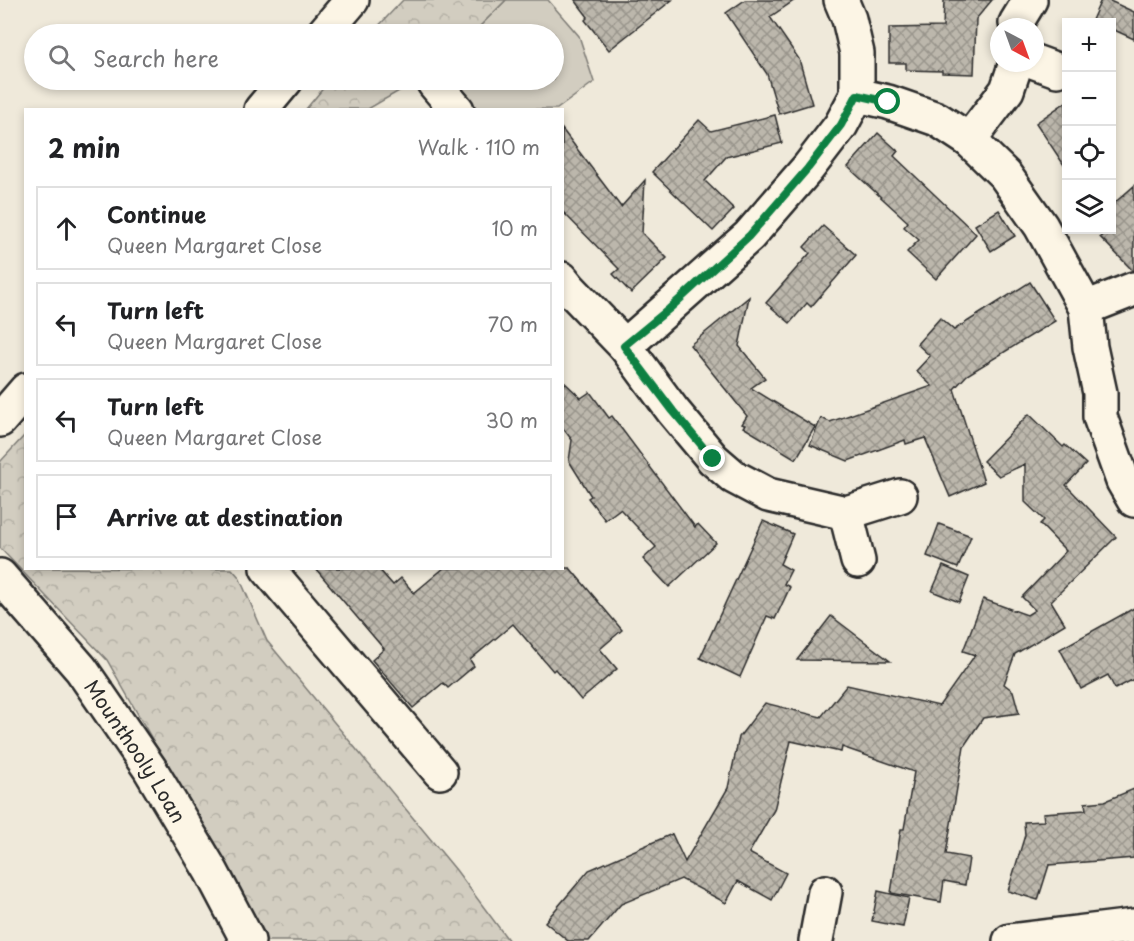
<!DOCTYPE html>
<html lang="en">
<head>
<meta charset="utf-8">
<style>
  body { margin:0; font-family:"Playpen Sans",sans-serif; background:#f6f6f6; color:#202124 }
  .controls { position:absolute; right:18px; top:18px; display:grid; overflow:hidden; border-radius:0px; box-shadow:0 3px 9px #0003 }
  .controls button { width:54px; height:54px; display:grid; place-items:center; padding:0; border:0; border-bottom:2px solid #e0e0e0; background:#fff; color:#202124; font:30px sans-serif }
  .compass { position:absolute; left:990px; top:18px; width:54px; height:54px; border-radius:50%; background:#fff; box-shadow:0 3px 9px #0003; rotate:139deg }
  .stop { position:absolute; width:18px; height:18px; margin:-14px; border:4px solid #0b8043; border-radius:50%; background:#fff }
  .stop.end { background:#0b8043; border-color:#fff; box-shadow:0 2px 6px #0008 }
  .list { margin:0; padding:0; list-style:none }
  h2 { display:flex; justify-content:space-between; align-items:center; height:78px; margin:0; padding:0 24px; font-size:26px }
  h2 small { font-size:20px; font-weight:400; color:#757577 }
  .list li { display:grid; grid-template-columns:39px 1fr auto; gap:18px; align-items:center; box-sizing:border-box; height:84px; margin:0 12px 12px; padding:0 12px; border:2px solid #e0e0e0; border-radius:0px }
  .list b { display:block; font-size:22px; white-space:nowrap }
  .list p { margin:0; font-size:20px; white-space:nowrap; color:#757577 }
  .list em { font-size:20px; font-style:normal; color:#757577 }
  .icon { flex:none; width:33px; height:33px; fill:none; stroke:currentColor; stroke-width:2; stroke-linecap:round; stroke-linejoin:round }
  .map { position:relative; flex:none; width:1134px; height:941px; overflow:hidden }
  .search { position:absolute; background:#fff; box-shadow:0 3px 9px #0003; left:24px; top:24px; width:540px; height:66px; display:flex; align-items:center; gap:15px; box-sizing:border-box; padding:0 21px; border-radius:33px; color:#757577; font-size:22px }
  .panel { position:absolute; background:#fff; box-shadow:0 3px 9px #0003; left:24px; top:108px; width:540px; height:462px; border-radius:0px }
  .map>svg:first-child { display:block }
  .grass { fill:#d2cdc0; stroke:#7e7c76; stroke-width:1.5 }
  .forest { fill:url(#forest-crowns); stroke:#7e7c76; stroke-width:1.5 }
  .building { fill:url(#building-cross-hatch); stroke:#2b2b2b; stroke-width:1.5 }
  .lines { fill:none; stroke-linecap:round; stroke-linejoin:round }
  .minor-casing { stroke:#2b2b2b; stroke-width:38 }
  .major-casing { stroke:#2b2b2b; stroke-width:38 }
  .minor { stroke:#fcf5e5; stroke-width:33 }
  .major { stroke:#fcf5e5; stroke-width:33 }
  .route { stroke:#0b8043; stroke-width:8 }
  .labels { text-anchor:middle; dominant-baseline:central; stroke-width:6; stroke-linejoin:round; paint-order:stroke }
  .street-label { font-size:20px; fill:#2b2b2b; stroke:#fcf5e5 }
</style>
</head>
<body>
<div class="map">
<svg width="1134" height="941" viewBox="0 0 1134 941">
  <defs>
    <pattern id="forest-crowns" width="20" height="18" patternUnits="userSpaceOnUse" patternTransform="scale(1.5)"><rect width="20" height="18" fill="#d2cdc0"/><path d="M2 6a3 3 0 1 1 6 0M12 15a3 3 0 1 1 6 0" fill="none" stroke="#b4b0a5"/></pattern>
    <pattern id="building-cross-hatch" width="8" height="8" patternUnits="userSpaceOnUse" patternTransform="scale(1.5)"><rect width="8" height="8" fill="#bcb7ac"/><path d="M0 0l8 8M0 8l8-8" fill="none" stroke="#99958c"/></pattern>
  </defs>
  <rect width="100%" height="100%" fill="#efe9da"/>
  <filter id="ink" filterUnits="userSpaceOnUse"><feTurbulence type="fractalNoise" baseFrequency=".0167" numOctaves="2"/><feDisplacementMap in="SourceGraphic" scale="12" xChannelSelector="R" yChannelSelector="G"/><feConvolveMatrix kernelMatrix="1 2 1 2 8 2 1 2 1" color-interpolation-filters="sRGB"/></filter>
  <g filter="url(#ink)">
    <!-- grass -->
    <path class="grass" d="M506,0H548L579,36L594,82L557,109L478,110L454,80H554V34H472Z"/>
    <!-- forest -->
    <g class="forest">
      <path d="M403,0H506L472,34H371Z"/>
      <path d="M330,80H418L368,109H306Z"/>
      <path d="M25,435L26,568L232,569L239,577L267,641L456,870L509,941H267L107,660L0,548V462Z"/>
    </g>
    <!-- building -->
    <g class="building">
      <path d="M575,0H672L609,50L585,20L588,17Z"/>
      <path d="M745,0H795L770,17L799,59L812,104L779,114L767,74L726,13Z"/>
      <path d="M944,0H992L976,19L974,74L942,73V71L906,70V63H889V28L943,27Z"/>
      <path d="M1101,0H1108L1134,12V39L1112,29V22H1098L1092,20Z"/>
      <path d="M1066,102V168L1036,123Z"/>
      <path d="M775,115L782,143L726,157L705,181L734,209L713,231L652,172L699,120L711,131Z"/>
      <path d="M562,129L621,207L645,180L642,233L667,258L631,293L613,274L619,269L562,211Z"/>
      <path d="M878,133L898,151L894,156L976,234L936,279L907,252L919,240L904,227L908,222L848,167Z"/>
      <path d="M1134,186V271H1133L1100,237L1105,233L1103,230H1112V205Z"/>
      <path d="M999,210L1015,236L991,251L975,225Z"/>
      <path d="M823,226L856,255L811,307L807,303L790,323L766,303L810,253L804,247Z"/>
      <path d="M1030,282L1055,321L967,375L954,389L984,482L950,497L925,438L906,444L905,440L848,461L810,445L821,418L830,422L932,386L916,371L930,356L917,344L940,318L954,330Z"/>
      <path d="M749,297L739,346L765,378L751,388L815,427L796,459L743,427L745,425L742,424L747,416L690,345Z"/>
      <path d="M562,380L581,398L590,392L609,418L612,416L695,527L698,524L716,543L669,587L643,559L656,547L620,509L605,520L588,498L591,496L569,461L572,440L562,427Z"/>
      <path d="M1029,414L1063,447L1065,445L1086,464L1066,485L1116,537L1051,601L1065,624L1015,654L1004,684L1013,691L1019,713L983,718L964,746L946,854L969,858L965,885L944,881L941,902L891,893L901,829H904L914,772L842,747L841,752L791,741L774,810L749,853L786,873L772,900L738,881L726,903L681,879L621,904L589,941H568L545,922L589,870L672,834L685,862L728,788L739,737L765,703L821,717L847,685L939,706L975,655L963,651L983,599L1027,615L1035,610L1022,597L1066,551L1040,524L1044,520L1025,502V464L999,476L983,461Z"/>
      <path d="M763,521L793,534L780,564L791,570L784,584L790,587L775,619L767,616L740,677L700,658Z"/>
      <path d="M939,524L971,536L958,568L927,556Z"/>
      <path d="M943,566L969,577L959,602L932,591Z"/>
      <path d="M315,568H378L393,585L401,578L414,593L444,568H570L622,630L600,649L617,669L581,700L555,669L553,671L513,624L470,660L474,666L448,688L443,683L413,708L372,660L384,649Z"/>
      <path d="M1134,608V679L1115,689L1108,675L1081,689L1060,649Z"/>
      <path d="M831,616L890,661L797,660Z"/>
      <path d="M1134,789V858L1049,865L1038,900L1008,891L1025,835L1024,822L1044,821L1043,813L1086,810L1085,803L1105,801Z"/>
      <path d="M878,891L909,898L903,927L872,921Z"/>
    </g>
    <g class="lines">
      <!-- minor casing -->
      <g class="minor-casing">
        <g id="minor">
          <path d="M1017,27L1016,23L1030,0"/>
          <path d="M1035,62L1057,70"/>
          <path d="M434,83L457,110"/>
          <path d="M857,95L888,102L937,119L969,140L1005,175L1041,226L1086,308L1090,347L1100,393V417L1123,481L1134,500"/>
          <path d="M969,140L1007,90L1016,63"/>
          <path d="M562,279L570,289L625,346L673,411L713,459L734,477L768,495L846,513L900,496"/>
          <path d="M1086,308L1134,289"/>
          <path d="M625,346L749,236L808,168L841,125L857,95V53L849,19L841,0"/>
          <path d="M846,513L858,561"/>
          <path d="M267,568L440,772"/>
          <path id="s1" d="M0,576L81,669L150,769L211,871L248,941"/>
          <path d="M816,941L825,892"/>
          <path d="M1010,941L1134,926"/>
        </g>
      </g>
      <!-- major casing -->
      <g class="major-casing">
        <g id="major">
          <path d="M323,34L352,0"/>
          <path d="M261,110L286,80"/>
          <path d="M0,420L26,390"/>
        </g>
      </g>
      <!-- minor -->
      <use href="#minor" class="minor"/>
      <!-- major -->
      <use href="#major" class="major"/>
    </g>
  </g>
  <g class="lines" filter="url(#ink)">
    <!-- route -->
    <path class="route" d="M713,459L673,411L624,346L669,309L749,236L808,168L841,125L857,95L888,102"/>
  </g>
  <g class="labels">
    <!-- street labels -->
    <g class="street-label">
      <text stroke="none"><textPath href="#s1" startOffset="222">Mounthooly Loan</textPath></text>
    </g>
  </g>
</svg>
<div class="controls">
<button>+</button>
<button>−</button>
<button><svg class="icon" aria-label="locate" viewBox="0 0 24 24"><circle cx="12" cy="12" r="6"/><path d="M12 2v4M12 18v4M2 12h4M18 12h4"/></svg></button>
<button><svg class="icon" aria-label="layers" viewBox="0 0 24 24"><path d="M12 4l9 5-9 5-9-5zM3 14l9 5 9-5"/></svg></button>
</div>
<svg class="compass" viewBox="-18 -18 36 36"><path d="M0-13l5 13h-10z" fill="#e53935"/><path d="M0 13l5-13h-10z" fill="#757577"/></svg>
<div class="stop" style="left:888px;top:102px"></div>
<div class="stop end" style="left:713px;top:459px"></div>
<div class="search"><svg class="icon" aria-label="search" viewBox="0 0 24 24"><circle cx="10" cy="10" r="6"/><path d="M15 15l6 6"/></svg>Search here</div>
<section class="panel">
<h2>2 min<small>Walk · 110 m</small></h2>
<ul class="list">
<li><svg class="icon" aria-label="ahead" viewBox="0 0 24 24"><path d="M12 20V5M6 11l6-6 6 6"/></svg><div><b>Continue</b><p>Queen Margaret Close</p></div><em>10 m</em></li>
<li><svg class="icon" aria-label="left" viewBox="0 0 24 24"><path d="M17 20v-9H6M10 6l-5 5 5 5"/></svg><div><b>Turn left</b><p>Queen Margaret Close</p></div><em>70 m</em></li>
<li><svg class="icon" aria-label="left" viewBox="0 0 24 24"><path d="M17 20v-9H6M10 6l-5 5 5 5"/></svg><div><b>Turn left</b><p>Queen Margaret Close</p></div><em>30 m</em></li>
<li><svg class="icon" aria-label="arrive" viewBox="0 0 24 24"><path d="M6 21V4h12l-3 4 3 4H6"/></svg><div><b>Arrive at destination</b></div></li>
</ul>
</section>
</div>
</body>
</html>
